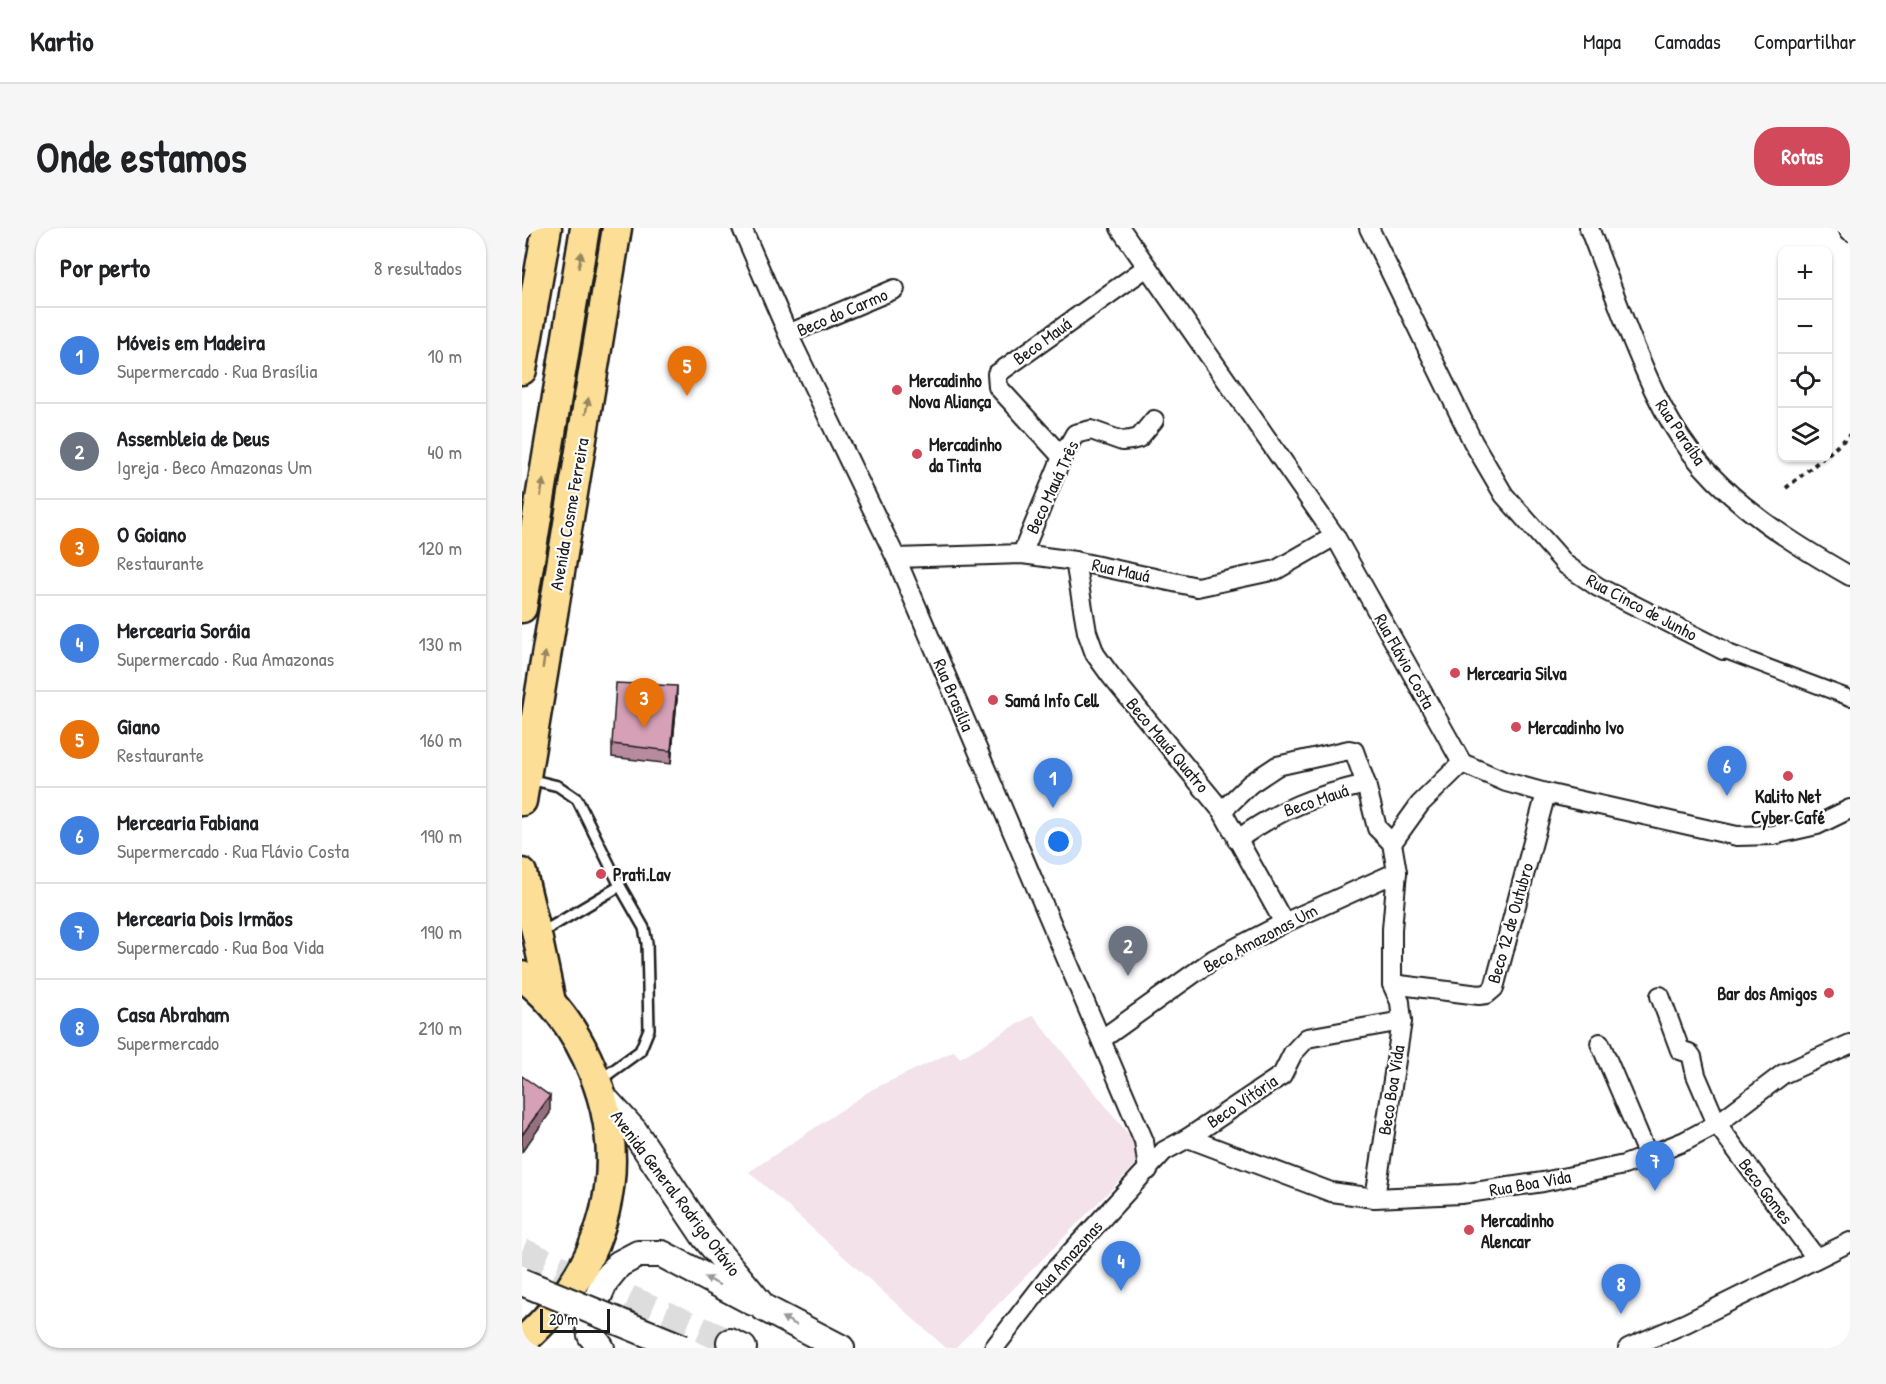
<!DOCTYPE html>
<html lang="pt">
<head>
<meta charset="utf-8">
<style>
  body { margin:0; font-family:"Patrick Hand",sans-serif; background:#f6f6f6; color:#202124 }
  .controls { position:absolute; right:18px; top:18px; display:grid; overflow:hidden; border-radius:12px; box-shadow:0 2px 4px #0004 }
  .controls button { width:54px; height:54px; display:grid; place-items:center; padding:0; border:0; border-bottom:2px solid #e0e0e0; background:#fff; color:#202124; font:30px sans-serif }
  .scale { position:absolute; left:18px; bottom:15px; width:70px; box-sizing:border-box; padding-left:6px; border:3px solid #1c1c1c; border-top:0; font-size:16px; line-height:21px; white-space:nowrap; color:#1c1c1c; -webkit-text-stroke:4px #fff; paint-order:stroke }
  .you { position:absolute; left:537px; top:614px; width:21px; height:21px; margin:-15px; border:4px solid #fff; border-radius:50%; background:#1a73e8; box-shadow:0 0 0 9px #1a73e833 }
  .badge { display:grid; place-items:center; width:39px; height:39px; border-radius:50%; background:#d1495b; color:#fff; font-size:20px; font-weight:700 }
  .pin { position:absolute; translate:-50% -50px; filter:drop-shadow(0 2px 3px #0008) }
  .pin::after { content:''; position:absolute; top:32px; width:21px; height:18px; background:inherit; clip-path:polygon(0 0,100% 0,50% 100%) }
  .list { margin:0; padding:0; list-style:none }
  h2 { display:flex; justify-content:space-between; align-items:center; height:78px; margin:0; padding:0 24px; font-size:26px }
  h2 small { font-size:20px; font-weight:400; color:#757577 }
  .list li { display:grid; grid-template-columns:39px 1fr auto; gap:18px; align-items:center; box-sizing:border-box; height:96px; padding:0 24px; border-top:2px solid #e0e0e0 }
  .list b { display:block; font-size:22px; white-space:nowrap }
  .list p { margin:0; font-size:20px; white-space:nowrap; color:#757577 }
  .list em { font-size:20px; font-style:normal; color:#757577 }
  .icon { flex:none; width:33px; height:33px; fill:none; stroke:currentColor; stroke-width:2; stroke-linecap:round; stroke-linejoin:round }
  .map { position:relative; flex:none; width:1328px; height:1120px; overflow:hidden; border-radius:24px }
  header { display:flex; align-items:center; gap:36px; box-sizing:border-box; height:84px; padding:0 30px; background:#fff; border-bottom:2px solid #e0e0e0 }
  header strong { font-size:28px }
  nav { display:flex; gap:33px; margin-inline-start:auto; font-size:21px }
  .intro { display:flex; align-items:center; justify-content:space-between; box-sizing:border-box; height:144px; padding:0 36px }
  h1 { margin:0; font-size:42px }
  .button { padding:15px 27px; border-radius:24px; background:#d1495b; color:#fff; font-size:21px; font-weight:700 }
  main { display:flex; gap:36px; padding:0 36px }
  aside { flex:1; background:#fff; border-radius:24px; box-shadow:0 2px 4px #0004 }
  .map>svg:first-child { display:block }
  .built { fill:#f3e2e9 }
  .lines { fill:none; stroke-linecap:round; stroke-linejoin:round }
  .secondary-tunnel { stroke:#ddd; stroke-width:26; stroke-dasharray:26 13; stroke-linecap:butt }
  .service-casing { stroke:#1c1c1c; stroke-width:14 }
  .pedestrian-casing { stroke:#1c1c1c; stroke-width:18 }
  .minor-casing { stroke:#1c1c1c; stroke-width:22 }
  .secondary-casing { stroke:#1c1c1c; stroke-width:30 }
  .primary-casing { stroke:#1c1c1c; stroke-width:33 }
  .path { stroke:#1c1c1c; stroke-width:4; stroke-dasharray:4.5 4.5; stroke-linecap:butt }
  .service { stroke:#fff; stroke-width:9 }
  .pedestrian { stroke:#fff; stroke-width:14 }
  .minor { stroke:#fff; stroke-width:18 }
  .secondary { stroke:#fff; stroke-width:26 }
  .primary { stroke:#fcde96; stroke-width:28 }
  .secondary-bridge-casing { stroke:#1c1c1c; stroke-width:30; stroke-linecap:butt }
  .secondary-bridge { stroke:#fff; stroke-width:26 }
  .wall { fill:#b88a9d; stroke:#1c1c1c; stroke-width:1.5 }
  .shaded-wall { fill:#96707f; stroke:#1c1c1c; stroke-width:1.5 }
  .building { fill:#d6a0b6; stroke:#1c1c1c; stroke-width:1.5 }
  .oneway { fill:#97875f }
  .oneway2 { fill:#999 }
  .poi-dot { fill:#d1495b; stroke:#fff; stroke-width:2 }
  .labels { text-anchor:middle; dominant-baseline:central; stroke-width:4.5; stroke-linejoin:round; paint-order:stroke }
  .street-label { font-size:18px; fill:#1c1c1c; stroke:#fff }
  .poi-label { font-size:18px; font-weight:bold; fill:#1c1c1c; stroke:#fff; text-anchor:start }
</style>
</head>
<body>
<header>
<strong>Kartio</strong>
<nav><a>Mapa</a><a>Camadas</a><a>Compartilhar</a></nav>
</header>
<div class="intro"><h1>Onde estamos</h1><a class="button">Rotas</a></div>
<main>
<aside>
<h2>Por perto<small>8 resultados</small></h2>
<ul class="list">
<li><span class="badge" style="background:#3f7fe0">1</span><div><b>Móveis em Madeira</b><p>Supermercado · Rua Brasília</p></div><em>10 m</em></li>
<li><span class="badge" style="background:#6b7280">2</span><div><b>Assembleia de Deus</b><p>Igreja · Beco Amazonas Um</p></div><em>40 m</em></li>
<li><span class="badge" style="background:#e8710a">3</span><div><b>O Goiano</b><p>Restaurante</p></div><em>120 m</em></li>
<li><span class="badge" style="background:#3f7fe0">4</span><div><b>Mercearia Soráia</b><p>Supermercado · Rua Amazonas</p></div><em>130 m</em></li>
<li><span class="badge" style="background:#e8710a">5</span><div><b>Giano</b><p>Restaurante</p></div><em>160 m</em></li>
<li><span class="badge" style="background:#3f7fe0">6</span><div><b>Mercearia Fabiana</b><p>Supermercado · Rua Flávio Costa</p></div><em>190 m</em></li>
<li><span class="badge" style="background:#3f7fe0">7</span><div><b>Mercearia Dois Irmãos</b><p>Supermercado · Rua Boa Vida</p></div><em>190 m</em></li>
<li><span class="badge" style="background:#3f7fe0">8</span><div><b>Casa Abraham</b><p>Supermercado</p></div><em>210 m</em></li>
</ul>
</aside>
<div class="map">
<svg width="1328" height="1120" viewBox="0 0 1328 1120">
  <rect width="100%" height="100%" fill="#fff"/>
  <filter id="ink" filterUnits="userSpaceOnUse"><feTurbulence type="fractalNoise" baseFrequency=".0167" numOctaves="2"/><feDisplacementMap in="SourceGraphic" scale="12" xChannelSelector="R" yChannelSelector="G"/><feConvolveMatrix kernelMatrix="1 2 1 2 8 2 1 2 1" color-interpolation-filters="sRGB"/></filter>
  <g filter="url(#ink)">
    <!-- built -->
    <path class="built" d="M511,787L623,927L433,1120H424L227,944L349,862L432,823L438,830Z"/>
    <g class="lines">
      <!-- secondary-tunnel -->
      <path class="secondary-tunnel" d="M0,1023L208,1114"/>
      <!-- service casing -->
      <g class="service-casing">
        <g id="service">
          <path d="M7,551L36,558L55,571L98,658L122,700L125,715L127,801L118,823L78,852"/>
          <path d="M17,706L98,658"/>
        </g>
      </g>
      <!-- pedestrian casing -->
      <g class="pedestrian-casing">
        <path id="pedestrian" d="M1201,422L1328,470"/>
      </g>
      <!-- minor casing -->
      <g class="minor-casing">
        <g id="minor">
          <path d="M220,0L266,106L374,330L622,913L626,942"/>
          <path d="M598,0L813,308L940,535L984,554L1024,565L1215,608L1251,607L1295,597L1328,581"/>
          <path d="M847,0L951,214L982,267L1044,337L1076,359L1201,422"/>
          <path d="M1067,0C1080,34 1093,68 1106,102C1123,144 1140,186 1168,223C1209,277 1270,315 1328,348"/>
          <path d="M1326,0L1328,3"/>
          <path d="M266,106L373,61"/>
          <path d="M540,229L476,159L475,146L625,39"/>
          <path d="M500,326L540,229L553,206L569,202L600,213L609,212L617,210L632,192"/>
          <path d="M374,330L500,326L553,333L675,359L754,342L813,308"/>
          <path d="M553,333L565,404L573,426L589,448L700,583L762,695"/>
          <path d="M700,583L728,556L755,538L827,522L832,523L844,556L855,600L870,615"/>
          <path d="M715,612C758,581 792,568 844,556"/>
          <path d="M870,756L957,767L965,766L972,760L1024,565"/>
          <path d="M1138,768L1158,822L1167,825L1170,829L1174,847L1195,896L1294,1030"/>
          <path d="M580,811L692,731L762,695L875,644"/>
          <path d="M1078,815L1126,928"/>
          <path d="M666,910L809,964L853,970L939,966L1021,954L1102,937L1126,928L1163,913L1195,896L1261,846L1328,816"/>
          <path d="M853,970L880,793L878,774L870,756V701L875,644L870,615L898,576L940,535"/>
          <path d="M472,1120L530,1045L642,923L666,910L760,847L771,825L785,810L880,793"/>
          <path d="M1106,1120L1164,1095L1328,1014"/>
        </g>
      </g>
      <!-- secondary casing -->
      <g class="secondary-casing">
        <g id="secondary">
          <path d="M80,868L112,903L183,1009L242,1080L319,1120"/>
          <path d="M208,1114L221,1120"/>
          <path d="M79,1120L69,1107L66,1091L83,1053L97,1036L116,1026H140L231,1074"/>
        </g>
      </g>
      <!-- primary casing -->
      <g class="primary-casing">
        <g id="primary">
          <path d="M0,142L25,0"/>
          <path d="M0,380L63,0"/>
          <path d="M0,573L95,0"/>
          <path d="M0,645L15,707L29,774"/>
          <path d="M0,748C28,769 50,798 65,830C114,935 85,1039 0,1114"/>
        </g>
      </g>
      <!-- path -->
      <g class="path">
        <path d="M1306,226L1328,207"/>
        <path d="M1264,260L1301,230"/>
      </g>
      <!-- service -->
      <use href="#service" class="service"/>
      <!-- pedestrian -->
      <use href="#pedestrian" class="pedestrian"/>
      <!-- minor -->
      <use href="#minor" class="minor"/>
      <!-- secondary -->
      <use href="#secondary" class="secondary"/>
      <!-- primary -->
      <use href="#primary" class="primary"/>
      <!-- secondary-bridge casing -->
      <g class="secondary-bridge-casing">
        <path id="secondary-bridge" d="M0,1054L161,1120"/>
      </g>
      <!-- secondary-bridge -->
      <use href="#secondary-bridge" class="secondary-bridge"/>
    </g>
    <!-- wall -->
    <path class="wall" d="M155,471L149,536L90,529V516Z"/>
    <!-- shaded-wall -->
    <g class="shaded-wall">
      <path d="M155,458V471L149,536V523Z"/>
      <path d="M28,868V885L0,924V907Z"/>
    </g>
    <!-- building -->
    <g class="building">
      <path d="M94,455L155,458L149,523L90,516Z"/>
      <path d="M0,848L28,868L0,907Z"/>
    </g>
    <!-- one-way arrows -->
    <defs><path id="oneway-solid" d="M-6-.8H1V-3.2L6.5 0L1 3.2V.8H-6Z" transform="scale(1.5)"/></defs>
    <g class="oneway">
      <use href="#oneway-solid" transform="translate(58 32) rotate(-80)"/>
      <use href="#oneway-solid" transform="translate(65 178) rotate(-80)"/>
      <use href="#oneway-solid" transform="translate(20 260) rotate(-81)"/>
      <use href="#oneway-solid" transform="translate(22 432) rotate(-81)"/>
    </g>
    <g class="oneway2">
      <use href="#oneway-solid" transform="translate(190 1053) rotate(-152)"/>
      <use href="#oneway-solid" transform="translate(267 1093) rotate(-152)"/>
    </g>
  </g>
  <!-- markers -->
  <g class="poi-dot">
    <circle cx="375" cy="162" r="6"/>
    <circle cx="395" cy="226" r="6"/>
    <circle cx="933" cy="445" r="6"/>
    <circle cx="471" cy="472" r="6"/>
    <circle cx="994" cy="499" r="6"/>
    <circle cx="1266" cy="548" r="6"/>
    <circle cx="79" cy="646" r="6"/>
    <circle cx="1307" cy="765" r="6"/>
    <circle cx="947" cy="1002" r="6"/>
  </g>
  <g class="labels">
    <!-- street labels -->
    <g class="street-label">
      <text transform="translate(320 84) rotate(-23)">Beco do Carmo</text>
      <text transform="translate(520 113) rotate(-36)">Beco Mauá</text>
      <text transform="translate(1159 204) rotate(56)">Rua Paraíba</text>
      <text transform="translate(530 259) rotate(-65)">Beco Mauá Três</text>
      <text transform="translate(47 286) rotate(-80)">Avenida Cosme Ferreira</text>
      <text transform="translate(599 342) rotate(12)">Rua Mauá</text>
      <text transform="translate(1120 379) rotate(28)">Rua Cinco de Junho</text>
      <text transform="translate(883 433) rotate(61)">Rua Flávio Costa</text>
      <text transform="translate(432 467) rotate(67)">Rua Brasília</text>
      <text transform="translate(646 517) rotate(50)">Beco Mauá Quatro</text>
      <text transform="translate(794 572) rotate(-19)">Beco Mauá</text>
      <text transform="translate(988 695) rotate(-74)">Beco 12 de Outubro</text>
      <text transform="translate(738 710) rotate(-28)">Beco Amazonas Um</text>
      <text transform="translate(869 862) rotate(-81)">Beco Boa Vida</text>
      <text transform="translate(720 873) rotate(-34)">Beco Vitória</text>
      <text transform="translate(1008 955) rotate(-10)">Rua Boa Vida</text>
      <text transform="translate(1244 963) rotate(53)">Beco Gomes</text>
      <text transform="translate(154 965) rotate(53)">Avenida General Rodrigo Otávio</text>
      <text transform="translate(546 1029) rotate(-48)">Rua Amazonas</text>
    </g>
    <!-- poi labels -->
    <g class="poi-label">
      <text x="387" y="152">Mercadinho<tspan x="387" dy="21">Nova Aliança</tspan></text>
      <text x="407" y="216">Mercadinho<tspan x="407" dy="21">da Tinta</tspan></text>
      <text x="945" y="445">Mercearia Silva</text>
      <text x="483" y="472">Samá Info Cell</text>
      <text x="1006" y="499">Mercadinho Ivo</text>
      <text x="1266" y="568" text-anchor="middle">Kalito Net<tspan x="1266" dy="21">Cyber Café</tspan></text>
      <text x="91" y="646">Prati.Lav</text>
      <text x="1295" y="765" text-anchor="end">Bar dos Amigos</text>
      <text x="959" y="992">Mercadinho<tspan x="959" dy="21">Alencar</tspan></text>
    </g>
  </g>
</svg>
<div class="controls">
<button>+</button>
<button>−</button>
<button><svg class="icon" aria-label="locate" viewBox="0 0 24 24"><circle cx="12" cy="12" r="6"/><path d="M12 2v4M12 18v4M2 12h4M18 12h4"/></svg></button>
<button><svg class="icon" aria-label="layers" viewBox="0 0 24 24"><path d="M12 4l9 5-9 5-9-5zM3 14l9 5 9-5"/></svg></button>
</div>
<div class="scale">20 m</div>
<div class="you"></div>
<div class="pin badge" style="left:531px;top:580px;background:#3f7fe0">1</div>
<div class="pin badge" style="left:606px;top:748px;background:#6b7280">2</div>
<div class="pin badge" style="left:122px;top:500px;background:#e8710a">3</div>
<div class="pin badge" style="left:599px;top:1063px;background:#3f7fe0">4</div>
<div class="pin badge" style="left:165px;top:168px;background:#e8710a">5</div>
<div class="pin badge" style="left:1205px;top:568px;background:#3f7fe0">6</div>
<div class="pin badge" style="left:1133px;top:963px;background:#3f7fe0">7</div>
<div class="pin badge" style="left:1099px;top:1086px;background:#3f7fe0">8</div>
</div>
</main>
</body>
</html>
